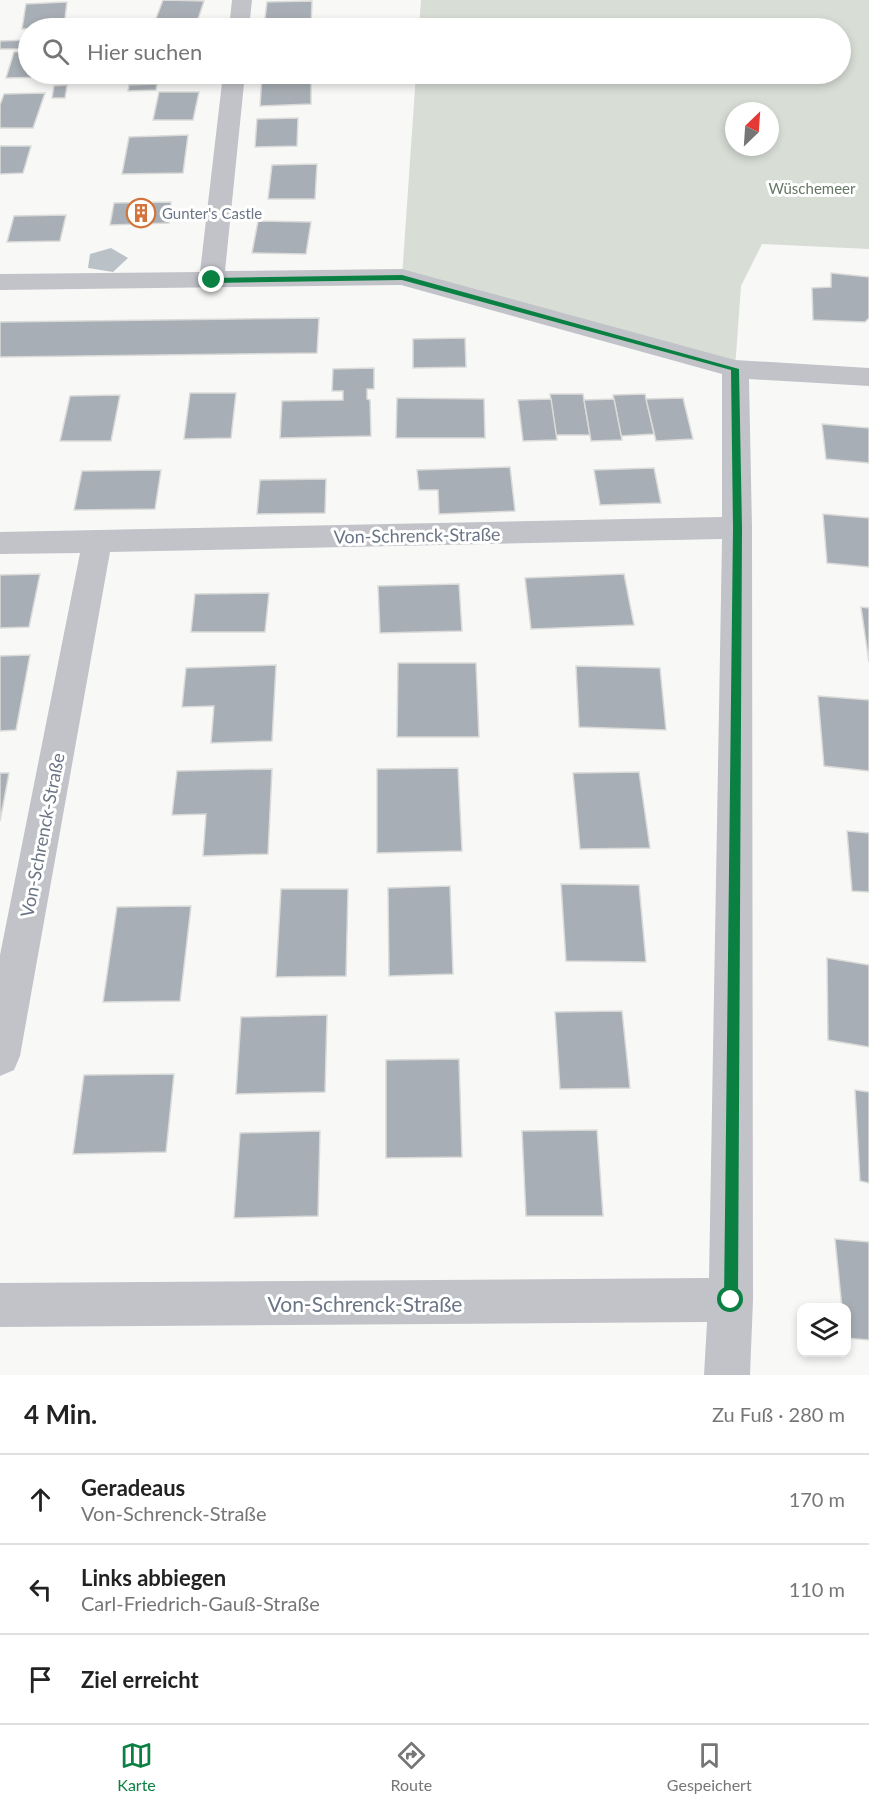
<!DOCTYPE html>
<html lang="de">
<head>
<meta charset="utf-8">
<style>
  body { margin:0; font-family:Lato,sans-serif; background:#f6f6f6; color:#222 }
  .controls { position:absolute; right:18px; bottom:18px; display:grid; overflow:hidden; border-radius:12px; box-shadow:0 3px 9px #0003 }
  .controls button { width:54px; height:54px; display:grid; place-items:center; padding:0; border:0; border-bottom:2px solid #e0e0e0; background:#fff; color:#222; font:30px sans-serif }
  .compass { position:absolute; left:725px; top:102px; width:54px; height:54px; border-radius:50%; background:#fff; box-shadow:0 3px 9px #0003; rotate:25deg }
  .stop { position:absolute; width:18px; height:18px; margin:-14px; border:4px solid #0b8043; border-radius:50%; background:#fff }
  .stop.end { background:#0b8043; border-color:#fff; box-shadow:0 2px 6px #0008 }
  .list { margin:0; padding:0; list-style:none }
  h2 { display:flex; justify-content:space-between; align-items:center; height:78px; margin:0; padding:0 24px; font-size:26px }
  h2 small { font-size:20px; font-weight:400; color:#767676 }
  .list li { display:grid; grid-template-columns:39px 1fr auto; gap:18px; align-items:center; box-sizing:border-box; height:90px; padding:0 24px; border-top:2px solid #e0e0e0 }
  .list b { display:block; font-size:22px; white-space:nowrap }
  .list p { margin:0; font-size:20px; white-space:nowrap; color:#767676 }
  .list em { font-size:20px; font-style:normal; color:#767676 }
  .icon { flex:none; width:33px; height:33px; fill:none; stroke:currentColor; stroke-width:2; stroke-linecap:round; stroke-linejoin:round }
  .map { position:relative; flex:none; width:869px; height:1375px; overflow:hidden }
  .search { position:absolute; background:#fff; box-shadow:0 3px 9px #0003; left:18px; right:18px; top:18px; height:66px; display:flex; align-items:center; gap:15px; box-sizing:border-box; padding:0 21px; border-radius:33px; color:#767676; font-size:22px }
  .sheet { height:348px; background:#fff }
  nav { display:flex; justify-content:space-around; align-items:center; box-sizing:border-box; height:84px; border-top:2px solid #e0e0e0; background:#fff; font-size:16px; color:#767676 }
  nav a { display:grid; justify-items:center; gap:3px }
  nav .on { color:#0b8043 }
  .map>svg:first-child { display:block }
  .green { fill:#d8ddd6; fill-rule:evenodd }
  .water { fill:#bac2c8 }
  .building { fill:#a8aeb5; stroke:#dadbd9; stroke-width:1.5 }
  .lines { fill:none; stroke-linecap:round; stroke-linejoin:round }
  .street { fill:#c1c3c8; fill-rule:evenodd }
  .route { fill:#0b8043 }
  .labels { text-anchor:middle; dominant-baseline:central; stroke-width:6; stroke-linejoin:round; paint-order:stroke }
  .far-park-label { font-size:15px; fill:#667765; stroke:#fff }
  .far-poi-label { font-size:15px; fill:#6b7585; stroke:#fff; text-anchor:start }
  .street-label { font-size:18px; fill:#6b7585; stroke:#fff }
  .near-street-label { font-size:21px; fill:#6b7585; stroke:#fff }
</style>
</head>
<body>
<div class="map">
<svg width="869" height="1375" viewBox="0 0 869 1375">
  <rect width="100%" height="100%" fill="#f8f9f7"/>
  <!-- green -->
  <path class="green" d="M421,0H869V249L762,244L741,286L735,369L402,277L416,74H840V28H419ZM734,111H770V147H734Z"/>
  <!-- water -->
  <path class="water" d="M111,248L128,258L113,272L88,268L90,254Z"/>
  <!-- building -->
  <g class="building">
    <path d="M163,0L204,1L196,25L154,24Z"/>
    <path d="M312,1L311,26L264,27L267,2Z"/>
    <path d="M67,2L64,26L22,29L26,4Z"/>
    <path d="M27,40L25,49H0V41Z"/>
    <path d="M28,51V74H50L49,77L6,78L14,52Z"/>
    <path d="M311,74V104L260,106L262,75Z"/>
    <path d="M157,84L156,90L128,91L129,85Z"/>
    <path d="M67,85L65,98H52L54,86Z"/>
    <path d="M159,92H199L193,120H153Z"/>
    <path d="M45,93L33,128H0V105L4,94Z"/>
    <path d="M298,118L297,146L255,147L257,119Z"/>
    <path d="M188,135L183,173L122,174L129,137Z"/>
    <path d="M0,146H31L23,173L0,174Z"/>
    <path d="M317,164L315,199H268L272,165Z"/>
    <path d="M171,202L169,223L110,225L114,203Z"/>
    <path d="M66,215L60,241L7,242L14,216Z"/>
    <path d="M258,221L311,222L306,254L252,253Z"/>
    <path d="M831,273L869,277V318L865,322L813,320L812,288L831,287Z"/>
    <path d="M319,318L317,353L0,357V322Z"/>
    <path d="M465,338L466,367L413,368V339Z"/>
    <path d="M374,368V389H367V399L370,400L371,436L280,438L282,401L343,400V391H332L333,369Z"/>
    <path d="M190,393H236L231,438L184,439Z"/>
    <path d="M550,394H583L590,435H556Z"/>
    <path d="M645,394L654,434L621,436L613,395Z"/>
    <path d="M120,395L111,441H60L70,396Z"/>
    <path d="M397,398L484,399L485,438H396Z"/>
    <path d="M683,398L693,439L656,441L646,399Z"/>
    <path d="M551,399L557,440L523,441L518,400Z"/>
    <path d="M614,399L622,440L591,441L584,400Z"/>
    <path d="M822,424L869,428V463L826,459Z"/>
    <path d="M510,467L515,511L439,514L438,490H419L417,470Z"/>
    <path d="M654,468L661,503L600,505L594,470Z"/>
    <path d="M161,470L155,509L74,510L82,471Z"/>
    <path d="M326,479L325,513L257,514L260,480Z"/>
    <path d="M823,514L869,518V567L827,563Z"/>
    <path d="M40,574L29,627L0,628V575Z"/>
    <path d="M624,574L634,625L531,629L525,578Z"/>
    <path d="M459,584L462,631L380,633L378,586Z"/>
    <path d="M269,593L265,632H191L195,594Z"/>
    <path d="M861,607L869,608V662Z"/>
    <path d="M30,655L16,730L0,731V656Z"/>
    <path d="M398,663H476L479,737H397Z"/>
    <path d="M276,665L272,741L211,743L214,706L182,707L186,668Z"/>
    <path d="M576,666L660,668L666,730L579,727Z"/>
    <path d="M818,696L869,700V771L824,766Z"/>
    <path d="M458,768L462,851L377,853V769Z"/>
    <path d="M272,769L268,854L203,856L206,814L172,815L177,771Z"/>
    <path d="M639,772L650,848L580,849L573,773Z"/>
    <path d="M0,773H9L0,821Z"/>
    <path d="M847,831L869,833V892L852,891Z"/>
    <path d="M561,884L639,885L646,962L566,961Z"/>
    <path d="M450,886L453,974L389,976L388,888Z"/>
    <path d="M281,889H348L346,976L276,977Z"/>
    <path d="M191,906L180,1001L103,1002L117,907Z"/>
    <path d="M827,958L869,965V1047L828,1040Z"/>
    <path d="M622,1011L630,1088L560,1089L555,1012Z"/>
    <path d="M327,1015L325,1092L236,1094L241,1017Z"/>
    <path d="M459,1059L462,1157L386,1158V1060Z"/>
    <path d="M174,1074L166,1152L73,1154L84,1075Z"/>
    <path d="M855,1090L869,1092V1183L860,1181Z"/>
    <path d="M597,1130L603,1216H526L522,1131Z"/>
    <path d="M320,1131L318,1216L234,1218L240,1133Z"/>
    <path d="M835,1239L869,1242V1340L846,1338V1308H842Z"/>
  </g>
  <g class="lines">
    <!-- street -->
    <g class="street">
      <path d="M232,0H252L249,28H229Z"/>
      <path d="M223,74H245L225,271L402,269L735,360L869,368V386L749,379L752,528L753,1300L750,1375H704L707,1322L0,1327V1283L709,1278L722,539L110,552L20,1056L14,1070L0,1076V955L80,553L0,554V532L722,517V374L401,285L0,290V274L200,272Z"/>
    </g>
  </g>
  <!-- route -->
  <path class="route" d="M402,275L739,369L742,528L738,1300L736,1305L731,1306L726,1305L724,1300L733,528L731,370L402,280L212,283L209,280L212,278Z"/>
  <!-- icons -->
  <defs>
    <g id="building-ring" transform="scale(1.5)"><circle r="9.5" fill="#fff" stroke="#d2753d" stroke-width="1.5"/><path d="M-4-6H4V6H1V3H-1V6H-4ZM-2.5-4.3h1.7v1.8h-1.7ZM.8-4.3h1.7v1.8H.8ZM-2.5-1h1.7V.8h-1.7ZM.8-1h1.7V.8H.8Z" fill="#d2753d"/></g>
  </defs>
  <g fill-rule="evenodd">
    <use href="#building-ring" x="141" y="213"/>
  </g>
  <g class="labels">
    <!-- far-park labels -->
    <g class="far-park-label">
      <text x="812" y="188">Wüschemeer</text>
    </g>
    <!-- far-poi labels -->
    <g class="far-poi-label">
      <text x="162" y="213">Gunter's Castle</text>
    </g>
    <!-- street labels -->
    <g class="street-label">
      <text transform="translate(417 535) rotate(-1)">Von-Schrenck-Straße</text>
      <text transform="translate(42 835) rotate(-79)">Von-Schrenck-Straße</text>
    </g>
    <!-- near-street labels -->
    <g class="near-street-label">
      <text x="365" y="1303">Von-Schrenck-Straße</text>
    </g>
  </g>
</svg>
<div class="controls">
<button><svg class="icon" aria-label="layers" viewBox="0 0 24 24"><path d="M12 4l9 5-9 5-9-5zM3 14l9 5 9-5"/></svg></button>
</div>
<svg class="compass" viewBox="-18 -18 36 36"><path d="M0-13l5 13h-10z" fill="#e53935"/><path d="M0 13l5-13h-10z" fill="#767676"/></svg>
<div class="stop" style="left:731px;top:1300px"></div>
<div class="stop end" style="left:212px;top:280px"></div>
<div class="search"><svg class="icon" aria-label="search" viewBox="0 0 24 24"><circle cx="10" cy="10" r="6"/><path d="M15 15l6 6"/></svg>Hier suchen</div>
</div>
<section class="sheet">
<h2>4 Min.<small>Zu Fuß · 280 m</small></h2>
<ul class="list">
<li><svg class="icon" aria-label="ahead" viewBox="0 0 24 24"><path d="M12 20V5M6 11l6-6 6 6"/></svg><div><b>Geradeaus</b><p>Von-Schrenck-Straße</p></div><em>170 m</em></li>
<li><svg class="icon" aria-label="left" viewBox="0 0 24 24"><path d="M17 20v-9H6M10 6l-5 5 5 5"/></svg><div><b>Links abbiegen</b><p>Carl-Friedrich-Gauß-Straße</p></div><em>110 m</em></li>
<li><svg class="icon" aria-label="arrive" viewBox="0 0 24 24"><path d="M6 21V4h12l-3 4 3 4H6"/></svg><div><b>Ziel erreicht</b></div></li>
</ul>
</section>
<nav>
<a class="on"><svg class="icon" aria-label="map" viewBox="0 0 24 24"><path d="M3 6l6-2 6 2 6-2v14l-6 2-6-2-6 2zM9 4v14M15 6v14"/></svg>Karte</a>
<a><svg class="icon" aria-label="directions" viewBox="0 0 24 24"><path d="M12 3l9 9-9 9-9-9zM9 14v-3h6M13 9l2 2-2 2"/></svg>Route</a>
<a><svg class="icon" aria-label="saved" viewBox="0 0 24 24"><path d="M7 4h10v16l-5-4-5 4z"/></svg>Gespeichert</a>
</nav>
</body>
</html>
